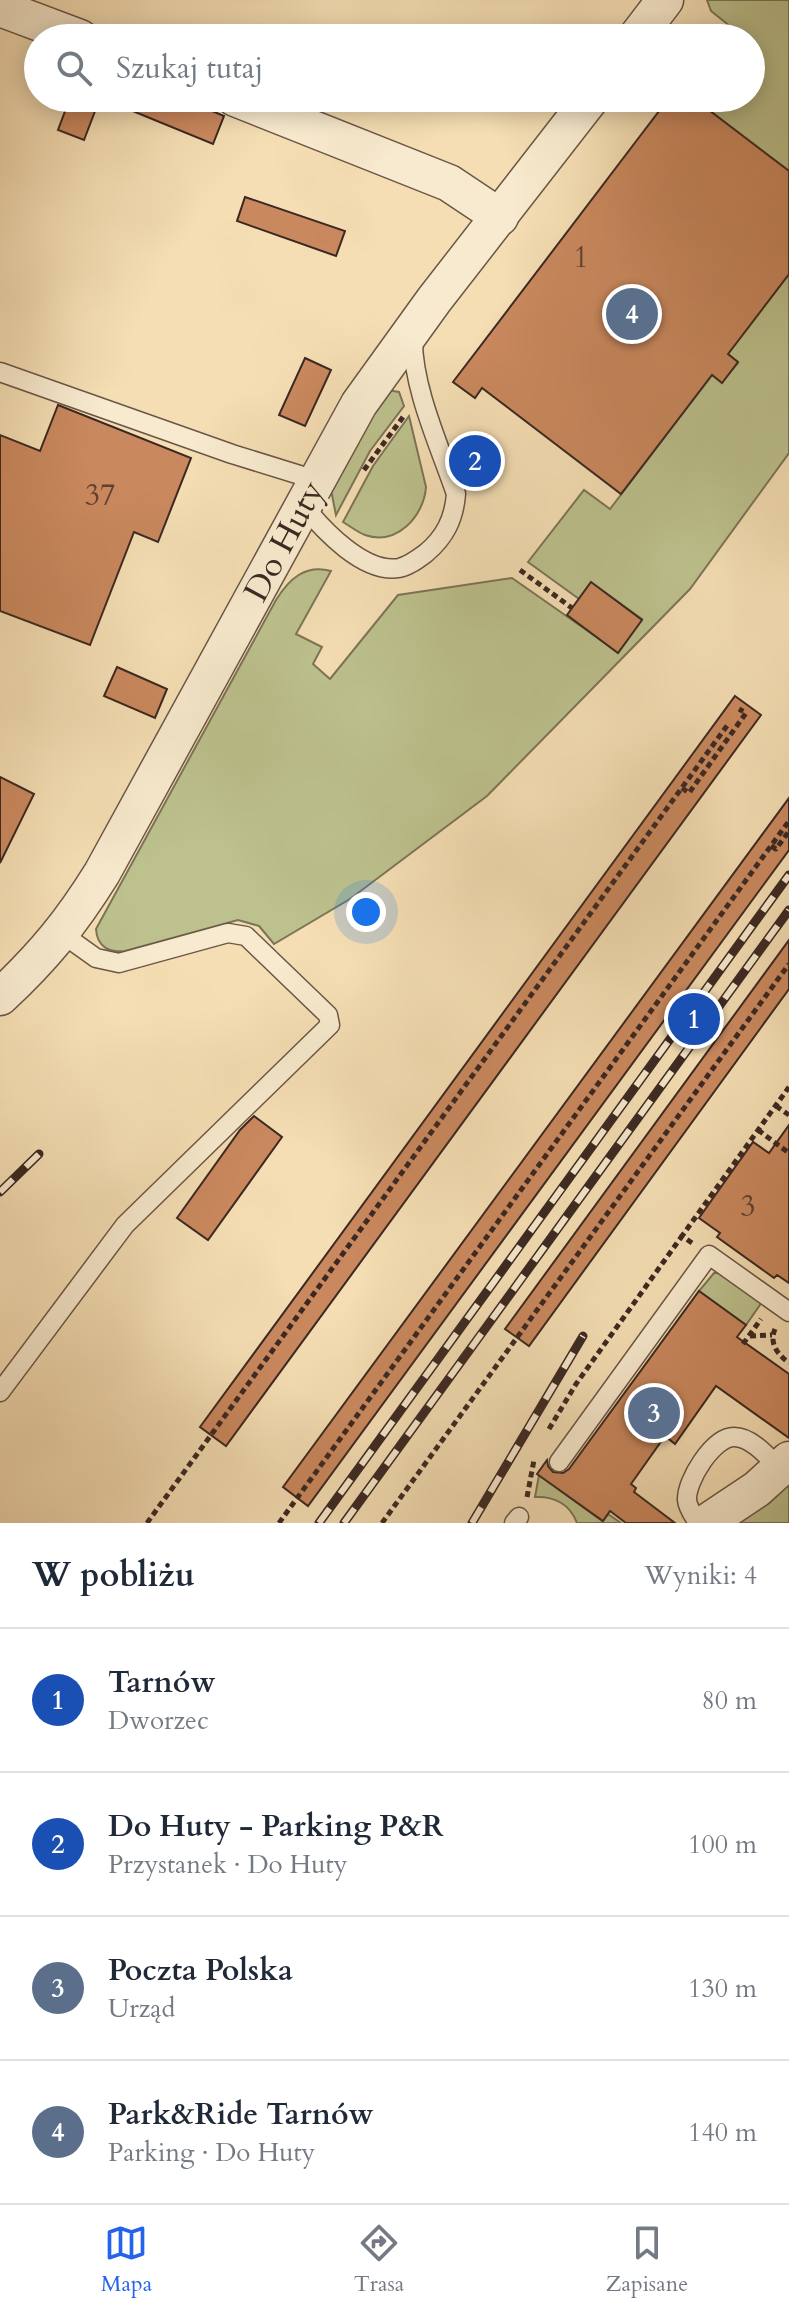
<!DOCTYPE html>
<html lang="pl">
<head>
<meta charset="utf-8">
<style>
  body { margin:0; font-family:Cardo,serif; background:#f6f6f7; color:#1f2937 }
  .you { position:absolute; left:366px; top:912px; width:28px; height:28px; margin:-20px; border:6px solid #fff; border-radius:50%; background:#1a73e8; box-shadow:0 0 0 12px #1a73e833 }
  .badge { display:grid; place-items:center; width:52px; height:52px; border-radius:50%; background:#2563eb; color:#fff; font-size:26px; font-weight:700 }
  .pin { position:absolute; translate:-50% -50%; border:4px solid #fff; box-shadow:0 2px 8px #0006 }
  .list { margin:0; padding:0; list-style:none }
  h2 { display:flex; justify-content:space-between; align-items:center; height:104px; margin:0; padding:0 32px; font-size:34px }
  h2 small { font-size:26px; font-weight:400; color:#747a83 }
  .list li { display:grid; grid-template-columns:52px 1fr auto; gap:24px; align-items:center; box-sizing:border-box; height:144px; padding:0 32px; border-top:2px solid #e0e1e3 }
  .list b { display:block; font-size:30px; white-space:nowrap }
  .list p { margin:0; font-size:26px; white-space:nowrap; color:#747a83 }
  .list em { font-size:26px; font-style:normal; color:#747a83 }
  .icon { flex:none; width:44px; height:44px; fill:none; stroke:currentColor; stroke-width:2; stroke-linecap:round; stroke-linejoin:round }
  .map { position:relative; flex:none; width:789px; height:1523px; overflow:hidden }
  .search { position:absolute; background:#fff; box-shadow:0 4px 20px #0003; left:24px; right:24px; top:24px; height:88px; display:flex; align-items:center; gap:20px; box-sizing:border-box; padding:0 28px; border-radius:44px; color:#747a83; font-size:30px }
  .sheet { height:680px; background:#fff }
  nav { display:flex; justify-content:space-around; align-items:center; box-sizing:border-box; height:112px; border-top:2px solid #e0e1e3; background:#fff; font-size:22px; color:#747a83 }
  nav a { display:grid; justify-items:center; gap:4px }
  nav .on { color:#2563eb }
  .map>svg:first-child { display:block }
  .green { fill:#bcc18d; stroke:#7c7458; stroke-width:2 }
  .building { fill:#ca885e; stroke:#3b2822; stroke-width:2 }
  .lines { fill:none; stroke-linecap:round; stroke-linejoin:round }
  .lane-casing { stroke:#6a5646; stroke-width:21 }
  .street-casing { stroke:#6a5646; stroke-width:39 }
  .path { stroke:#3b2822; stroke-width:5; stroke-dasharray:6 4; stroke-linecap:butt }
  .lane { stroke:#f8eace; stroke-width:18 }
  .street { stroke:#f8eace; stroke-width:36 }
  .rail-casing { stroke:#3b2822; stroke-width:9 }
  .rail { stroke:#f8eace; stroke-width:6; stroke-dasharray:18; stroke-linecap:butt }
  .labels { text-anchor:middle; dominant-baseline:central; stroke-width:8; stroke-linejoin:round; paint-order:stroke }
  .number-label { font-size:30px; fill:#5f4031 }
  .street-label { font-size:34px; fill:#3b2822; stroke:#f8eace }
</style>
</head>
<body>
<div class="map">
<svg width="789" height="1523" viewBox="0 0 789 1523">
  <rect width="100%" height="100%" fill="#f5deb4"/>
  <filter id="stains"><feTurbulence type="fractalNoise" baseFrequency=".0025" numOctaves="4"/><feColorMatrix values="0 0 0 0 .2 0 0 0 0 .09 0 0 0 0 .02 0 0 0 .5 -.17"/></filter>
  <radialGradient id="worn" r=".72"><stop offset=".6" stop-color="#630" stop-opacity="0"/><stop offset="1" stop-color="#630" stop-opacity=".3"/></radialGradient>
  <!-- green -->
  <g class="green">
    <path d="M707,0H789V171L693,98H751V54L756,46L751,42V38H745L711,11Z"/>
    <path d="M789,274V453L690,589L487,796L350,899L274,944L259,926L238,920L125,951C108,953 97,946 96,929L276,600C289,579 305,564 331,571L296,634L322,647L313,664L330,679L398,595L512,578L618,652L642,619L592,583L579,599L528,562L584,490L610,509L712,375L722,382L738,363L728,354Z"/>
    <path d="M387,390L399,392L404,406L370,451L336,515L331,490Z"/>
    <path d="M409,416L426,487C424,516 397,546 365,535C357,532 350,526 343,522L373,466Z"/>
    <path d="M714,1273H721L762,1302L746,1325L699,1291Z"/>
    <path d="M539,1475L602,1521L608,1514L621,1523H577C570,1504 554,1496 535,1497Z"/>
    <path d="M789,1485V1523H729Z"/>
  </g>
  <!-- building -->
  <g class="building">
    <path d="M70,98H100L84,140L58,130Z"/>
    <path d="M101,98H182L224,116L213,144Z"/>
    <path d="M669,98H693L789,171V274L728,354L738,362L722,383L712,375L621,494L482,388L475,398L453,382Z"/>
    <path d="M245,197L345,231L336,256L237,221Z"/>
    <path d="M305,358L331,370L305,426L279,415Z"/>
    <path d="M58,405L191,458L158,542L134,532L90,645L0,611V435L40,451Z"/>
    <path d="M591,582L642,620L618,653L567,615Z"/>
    <path d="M117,667L167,689L155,718L104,696Z"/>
    <path d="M735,696L761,715L226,1446L200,1427Z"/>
    <path d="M0,777L34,794L0,863Z"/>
    <path d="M789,798V850L308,1506L283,1487Z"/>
    <path d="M789,940V989L529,1346L505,1329Z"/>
    <path d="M254,1116L282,1137L208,1240L177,1218L240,1130Z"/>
    <path d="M789,1125V1283L777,1275L774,1278L717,1237L720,1233L699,1218L753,1142L769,1153Z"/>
    <path d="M699,1291L746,1325L737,1337L789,1374V1438L716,1386L675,1444L665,1436L631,1484L636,1488L634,1492L675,1523H626L610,1511L603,1521L537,1474L547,1460L548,1466L553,1472L563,1473L569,1469Z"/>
  </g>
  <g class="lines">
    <!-- lane casing -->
    <g class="lane-casing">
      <g id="lane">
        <path d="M0,372L232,454L316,480"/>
        <path d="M303,505C323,530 364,574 399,568C409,566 418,559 426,553C445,537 454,519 456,494C440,447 412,387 413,338"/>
        <path d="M0,1392L125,1225L330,1025L328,1015L246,936L228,933L119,963L96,958L61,933"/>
        <path d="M559,1462L709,1255L789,1312"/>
        <path d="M514,1523L519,1517"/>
        <path d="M698,1523C694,1516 688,1509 687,1500C686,1481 713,1437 734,1437C752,1437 769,1458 780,1469"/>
      </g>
    </g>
    <!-- street casing -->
    <g class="street-casing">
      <g id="street">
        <path d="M0,8L80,38"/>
        <path d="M636,38L665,0"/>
        <path d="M235,98L449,183L500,217"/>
        <path d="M0,997C43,957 71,923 102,873L359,404L434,300L591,98"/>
        <path d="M706,1523L757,1489L789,1460"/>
      </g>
    </g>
    <!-- path -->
    <g class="path">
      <path d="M364,470L403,417"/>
      <path d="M520,570L572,608"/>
      <path d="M682,788L689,793L746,713L739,709"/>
      <path d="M771,846L776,849L789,831"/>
      <path d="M776,1106L789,1115"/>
      <path d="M758,1130L789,1153"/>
      <path d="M692,1243L682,1236L789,1087"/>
      <path d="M775,1329C769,1343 777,1354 789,1363"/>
      <path d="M750,1336L772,1335"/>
      <path d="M743,1344L761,1319"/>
      <path d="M549,1429L576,1384L682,1236"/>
      <path d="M527,1497L534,1460"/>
      <path d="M147,1523L729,723"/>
      <path d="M279,1523L789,821"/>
      <path d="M382,1523L789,964"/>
    </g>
    <!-- lane -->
    <use href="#lane" class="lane"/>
    <!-- street -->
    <use href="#street" class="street"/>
    <!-- rail casing -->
    <g class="rail-casing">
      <g id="rail">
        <path d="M0,1192L39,1154"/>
        <path d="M319,1523L789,875"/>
        <path d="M344,1523L789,910"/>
        <path d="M472,1523L583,1336"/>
      </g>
    </g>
    <!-- rail -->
    <use href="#rail" class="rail"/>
  </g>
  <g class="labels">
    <!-- number labels -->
    <g class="number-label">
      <text x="581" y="257">1</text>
      <text x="100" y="495">37</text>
      <text x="748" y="1206">3</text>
    </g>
    <!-- street labels -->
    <g class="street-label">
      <text transform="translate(284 541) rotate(-62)">Do Huty</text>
    </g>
  </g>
  <rect width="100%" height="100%" filter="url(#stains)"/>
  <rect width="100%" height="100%" fill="url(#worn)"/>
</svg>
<div class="you"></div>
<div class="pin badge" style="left:694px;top:1019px;background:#1a4fb4">1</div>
<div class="pin badge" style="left:475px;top:461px;background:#1a4fb4">2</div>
<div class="pin badge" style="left:654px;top:1413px;background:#5c6f8a">3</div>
<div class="pin badge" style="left:632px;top:314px;background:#5c6f8a">4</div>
<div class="search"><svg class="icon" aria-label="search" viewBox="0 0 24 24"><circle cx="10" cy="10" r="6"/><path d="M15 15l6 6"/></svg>Szukaj tutaj</div>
</div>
<section class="sheet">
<h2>W pobliżu<small>Wyniki: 4</small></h2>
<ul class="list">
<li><span class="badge" style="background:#1a4fb4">1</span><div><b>Tarnów</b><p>Dworzec</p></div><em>80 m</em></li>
<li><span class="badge" style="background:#1a4fb4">2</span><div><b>Do Huty - Parking P&amp;R</b><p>Przystanek · Do Huty</p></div><em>100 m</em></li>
<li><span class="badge" style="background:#5c6f8a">3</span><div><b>Poczta Polska</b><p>Urząd</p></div><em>130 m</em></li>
<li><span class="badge" style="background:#5c6f8a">4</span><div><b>Park&amp;Ride Tarnów</b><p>Parking · Do Huty</p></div><em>140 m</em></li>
</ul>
</section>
<nav>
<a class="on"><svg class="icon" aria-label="map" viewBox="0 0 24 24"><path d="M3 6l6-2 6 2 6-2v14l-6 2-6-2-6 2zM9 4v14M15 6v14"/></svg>Mapa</a>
<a><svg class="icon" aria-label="directions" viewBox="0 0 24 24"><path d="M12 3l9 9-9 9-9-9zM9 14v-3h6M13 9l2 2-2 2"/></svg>Trasa</a>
<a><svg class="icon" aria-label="saved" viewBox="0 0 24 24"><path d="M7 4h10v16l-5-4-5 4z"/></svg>Zapisane</a>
</nav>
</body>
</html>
